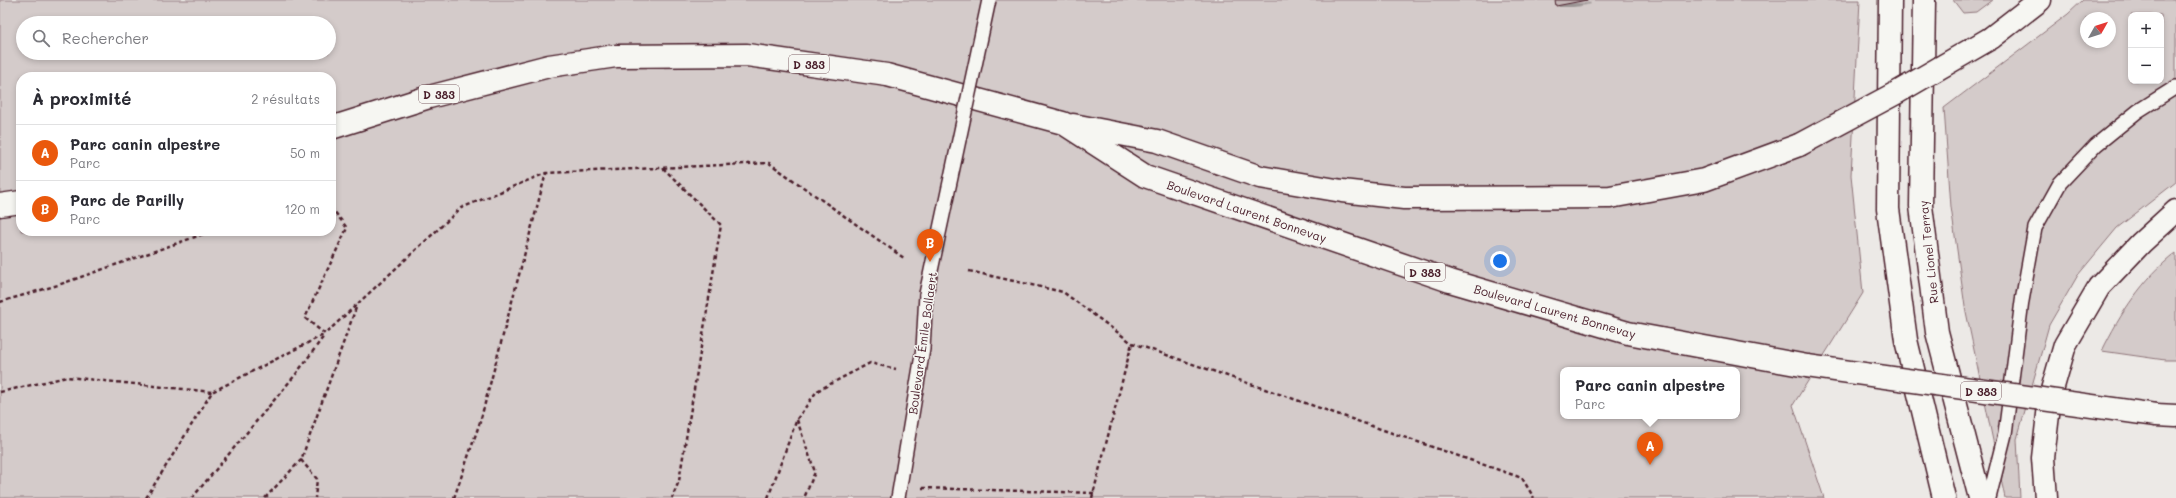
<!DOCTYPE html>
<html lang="fr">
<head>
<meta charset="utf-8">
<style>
  body { margin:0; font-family:Mali,sans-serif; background:#f7f7f7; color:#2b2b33 }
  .controls { position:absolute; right:12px; top:12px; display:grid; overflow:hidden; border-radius:8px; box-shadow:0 2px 6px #0003 }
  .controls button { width:36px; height:36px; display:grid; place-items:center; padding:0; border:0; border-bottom:1px solid #e1e1e2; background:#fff; color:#2b2b33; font:20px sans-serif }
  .compass { position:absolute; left:2080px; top:12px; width:36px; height:36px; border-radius:50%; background:#fff; box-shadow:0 2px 6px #0003; rotate:51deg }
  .you { position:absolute; left:1500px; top:261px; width:14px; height:14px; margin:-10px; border:3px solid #fff; border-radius:50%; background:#1a73e8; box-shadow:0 0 0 6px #1a73e833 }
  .badge { display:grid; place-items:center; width:26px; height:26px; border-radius:50%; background:#ea580c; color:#fff; font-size:13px; font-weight:700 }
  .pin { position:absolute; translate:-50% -33px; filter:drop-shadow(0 1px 2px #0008) }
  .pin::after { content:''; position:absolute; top:21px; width:14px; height:12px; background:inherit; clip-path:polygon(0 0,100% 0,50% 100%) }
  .popup { position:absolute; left:1560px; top:367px; width:180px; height:52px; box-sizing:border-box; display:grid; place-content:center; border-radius:8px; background:#fff; filter:drop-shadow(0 1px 3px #0005); font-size:13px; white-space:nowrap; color:#7c7c81 }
  .popup b { font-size:15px; color:#2b2b33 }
  .popup::after { content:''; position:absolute; left:50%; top:100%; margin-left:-8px; border:8px solid transparent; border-top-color:#fff }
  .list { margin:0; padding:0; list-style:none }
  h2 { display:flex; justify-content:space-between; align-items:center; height:52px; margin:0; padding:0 16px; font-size:17px }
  h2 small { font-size:13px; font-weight:400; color:#7c7c81 }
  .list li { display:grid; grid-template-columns:26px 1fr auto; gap:12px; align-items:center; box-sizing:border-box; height:56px; padding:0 16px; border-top:1px solid #e1e1e2 }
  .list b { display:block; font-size:15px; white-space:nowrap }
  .list p { margin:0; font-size:13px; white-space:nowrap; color:#7c7c81 }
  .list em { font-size:13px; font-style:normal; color:#7c7c81 }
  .icon { flex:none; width:22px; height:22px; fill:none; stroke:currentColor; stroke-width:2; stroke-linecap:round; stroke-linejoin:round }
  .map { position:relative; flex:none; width:2176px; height:498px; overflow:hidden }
  .search { position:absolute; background:#fff; box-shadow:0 2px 6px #0003; left:16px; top:16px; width:320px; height:44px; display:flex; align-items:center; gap:10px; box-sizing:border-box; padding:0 14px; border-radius:22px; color:#7c7c81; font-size:15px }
  .panel { position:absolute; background:#fff; box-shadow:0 2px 6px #0003; left:16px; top:72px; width:320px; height:164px; border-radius:16px }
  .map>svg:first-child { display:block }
  .green { fill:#d4cbca; stroke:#8f757a; fill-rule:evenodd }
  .building { fill:#c4b7b7; stroke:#4a1f2b; filter:url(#shadow) }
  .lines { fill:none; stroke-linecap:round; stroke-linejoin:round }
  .lane-casing { stroke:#4a1f2b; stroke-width:16 }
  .secondary-casing { stroke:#4a1f2b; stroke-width:25 }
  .highway-casing { stroke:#4a1f2b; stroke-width:25 }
  .path { stroke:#4a1f2b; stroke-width:2.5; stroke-dasharray:4 3; stroke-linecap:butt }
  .lane { stroke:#f6f6f2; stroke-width:13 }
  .secondary { stroke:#f6f6f2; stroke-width:22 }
  .highway { stroke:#f6f6f2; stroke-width:22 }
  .lane-bridge-casing { stroke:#4a1f2b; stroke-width:16; stroke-linecap:butt }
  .highway-bridge-casing { stroke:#4a1f2b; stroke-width:25; stroke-linecap:butt }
  .lane-bridge { stroke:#f6f6f2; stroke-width:13 }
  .highway-bridge { stroke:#f6f6f2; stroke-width:22 }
  .labels { text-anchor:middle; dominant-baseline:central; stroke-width:3; stroke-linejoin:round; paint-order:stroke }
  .shield { fill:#f6f6f2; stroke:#7e6067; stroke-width:1 }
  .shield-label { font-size:11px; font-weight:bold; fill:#4a1f2b }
  .street-label { font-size:12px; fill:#4a1f2b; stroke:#f6f6f2 }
</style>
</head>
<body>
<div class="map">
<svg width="2176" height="498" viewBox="0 0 2176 498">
  <defs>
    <filter id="shadow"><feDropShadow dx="3.5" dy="3.5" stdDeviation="0" flood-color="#0004"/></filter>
  </defs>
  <rect width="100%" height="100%" fill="#ece9e6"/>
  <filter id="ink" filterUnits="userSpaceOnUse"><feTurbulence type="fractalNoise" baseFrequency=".025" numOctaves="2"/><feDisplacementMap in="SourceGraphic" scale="8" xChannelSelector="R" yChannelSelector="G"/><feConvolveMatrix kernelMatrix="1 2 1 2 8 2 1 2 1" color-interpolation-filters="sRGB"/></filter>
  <g filter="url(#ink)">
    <!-- green -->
    <g class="green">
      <path d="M0,0H1860L1851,175L1863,293L1793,405L1824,498H0ZM23,23H329V53H23ZM21,77H331V231H21ZM1563,370H1737V416H1563Z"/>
      <path d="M1953,0H1992L1976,12L1963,13Z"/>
      <path d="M2083,0H2176V182L2117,228L2078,275L2049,325L2017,439L2020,498H2005L1965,307L1951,207L1944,108L2068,14ZM2131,15H2161V81H2131ZM2086,18H2110V42H2086Z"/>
      <path d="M2176,253V360H2165L2102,351C2120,314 2143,278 2176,253Z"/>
    </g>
    <!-- building -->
    <path class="building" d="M1555,0H1587L1556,6Z"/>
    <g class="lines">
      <!-- lane casing -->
      <g class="lane-casing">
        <g id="lane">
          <path d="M898,498L923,349L926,294"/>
          <path d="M1989,498L2005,434L2022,301L2035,228L2060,183L2096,145L2138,111L2176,87"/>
        </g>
      </g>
      <!-- secondary casing -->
      <g class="secondary-casing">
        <g id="secondary">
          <path d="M1890,0L1888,209L1906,340L1944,498"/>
          <path d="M1924,0L1921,206L1937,332L1980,498"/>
        </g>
      </g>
      <!-- highway casing -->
      <g class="highway-casing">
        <g id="highway">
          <path d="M1991,38L2040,0"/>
          <path d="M1073,125L1157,141L1260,177L1342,191L1404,198L1610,197L1704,180L1799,145"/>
          <path d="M331,128L429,97L549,66L616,56L747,55L887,75L1063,123L1145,176L1450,281L1628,333L1807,366"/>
          <path d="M0,205L21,202"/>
          <path d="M2156,415L2176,416"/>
          <path d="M2046,498L2043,458L2050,397L2065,345L2099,287L2141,243L2176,211"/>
        </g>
      </g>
      <!-- path -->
      <g class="path">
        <path d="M663,168L721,225L679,481L672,498"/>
        <path d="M331,207L347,228L305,318L325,334L461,208L546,173L769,163L904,258"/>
        <path d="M969,271L1063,292L1132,343L1522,478L1534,498"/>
        <path d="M0,302L58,285L212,231"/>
        <path d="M0,392L67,377L212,392"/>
        <path d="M797,420L815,472L804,498"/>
        <path d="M301,460L317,479L315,498"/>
        <path d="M922,488L1094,493"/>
        <path d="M146,498L212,392L325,334"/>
        <path d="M192,498L296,374L324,336"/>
        <path d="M265,498L301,460L357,305"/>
        <path d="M454,498L480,422L546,173"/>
        <path d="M768,498L797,419L817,391L870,363L896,369"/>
        <path d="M1092,498L1132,343"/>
      </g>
      <!-- lane -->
      <use href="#lane" class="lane"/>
      <!-- secondary -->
      <use href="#secondary" class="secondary"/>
      <!-- highway -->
      <use href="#highway" class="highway"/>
      <!-- lane-bridge casing -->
      <g class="lane-bridge-casing">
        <path id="lane-bridge" d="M926,294L989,0"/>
      </g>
      <!-- highway-bridge casing -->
      <g class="highway-bridge-casing">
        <g id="highway-bridge">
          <path d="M1799,145L1898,92L1991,38"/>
          <path d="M1807,366L2156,415"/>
        </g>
      </g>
      <!-- lane-bridge -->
      <use href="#lane-bridge" class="lane-bridge"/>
      <!-- highway-bridge -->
      <use href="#highway-bridge" class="highway-bridge"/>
    </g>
  </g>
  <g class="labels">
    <!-- shield labels -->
    <g class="shield">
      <rect x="789" y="55" width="40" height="18" rx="3"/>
      <rect x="419" y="85" width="40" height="18" rx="3"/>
      <rect x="1405" y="263" width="40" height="18" rx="3"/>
      <rect x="1961" y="382" width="40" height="18" rx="3"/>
    </g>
    <g class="shield-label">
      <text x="809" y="64">D 383</text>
      <text x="439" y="94">D 383</text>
      <text x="1425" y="272">D 383</text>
      <text x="1981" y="391">D 383</text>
    </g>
    <!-- street labels -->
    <g class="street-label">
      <text transform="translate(1247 211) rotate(19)">Boulevard Laurent Bonnevay</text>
      <text transform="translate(1928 252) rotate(-96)">Rue Lionel Terray</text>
      <text transform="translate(1555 311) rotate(16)">Boulevard Laurent Bonnevay</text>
      <text transform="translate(922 343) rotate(-82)">Boulevard Émile Bollaert</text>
    </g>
  </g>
</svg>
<div class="controls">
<button>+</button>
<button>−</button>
</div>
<svg class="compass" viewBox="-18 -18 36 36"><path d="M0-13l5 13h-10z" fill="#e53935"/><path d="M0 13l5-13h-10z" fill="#7c7c81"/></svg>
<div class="you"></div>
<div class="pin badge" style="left:1650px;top:465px">A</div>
<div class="popup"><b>Parc canin alpestre</b>Parc</div>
<div class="pin badge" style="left:930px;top:262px">B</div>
<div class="search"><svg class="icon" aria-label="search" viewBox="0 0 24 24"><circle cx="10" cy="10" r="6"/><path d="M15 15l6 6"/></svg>Rechercher</div>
<section class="panel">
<h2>À proximité<small>2 résultats</small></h2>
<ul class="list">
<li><span class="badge">A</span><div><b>Parc canin alpestre</b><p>Parc</p></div><em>50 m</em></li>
<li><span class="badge">B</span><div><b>Parc de Parilly</b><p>Parc</p></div><em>120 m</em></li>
</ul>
</section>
</div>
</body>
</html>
